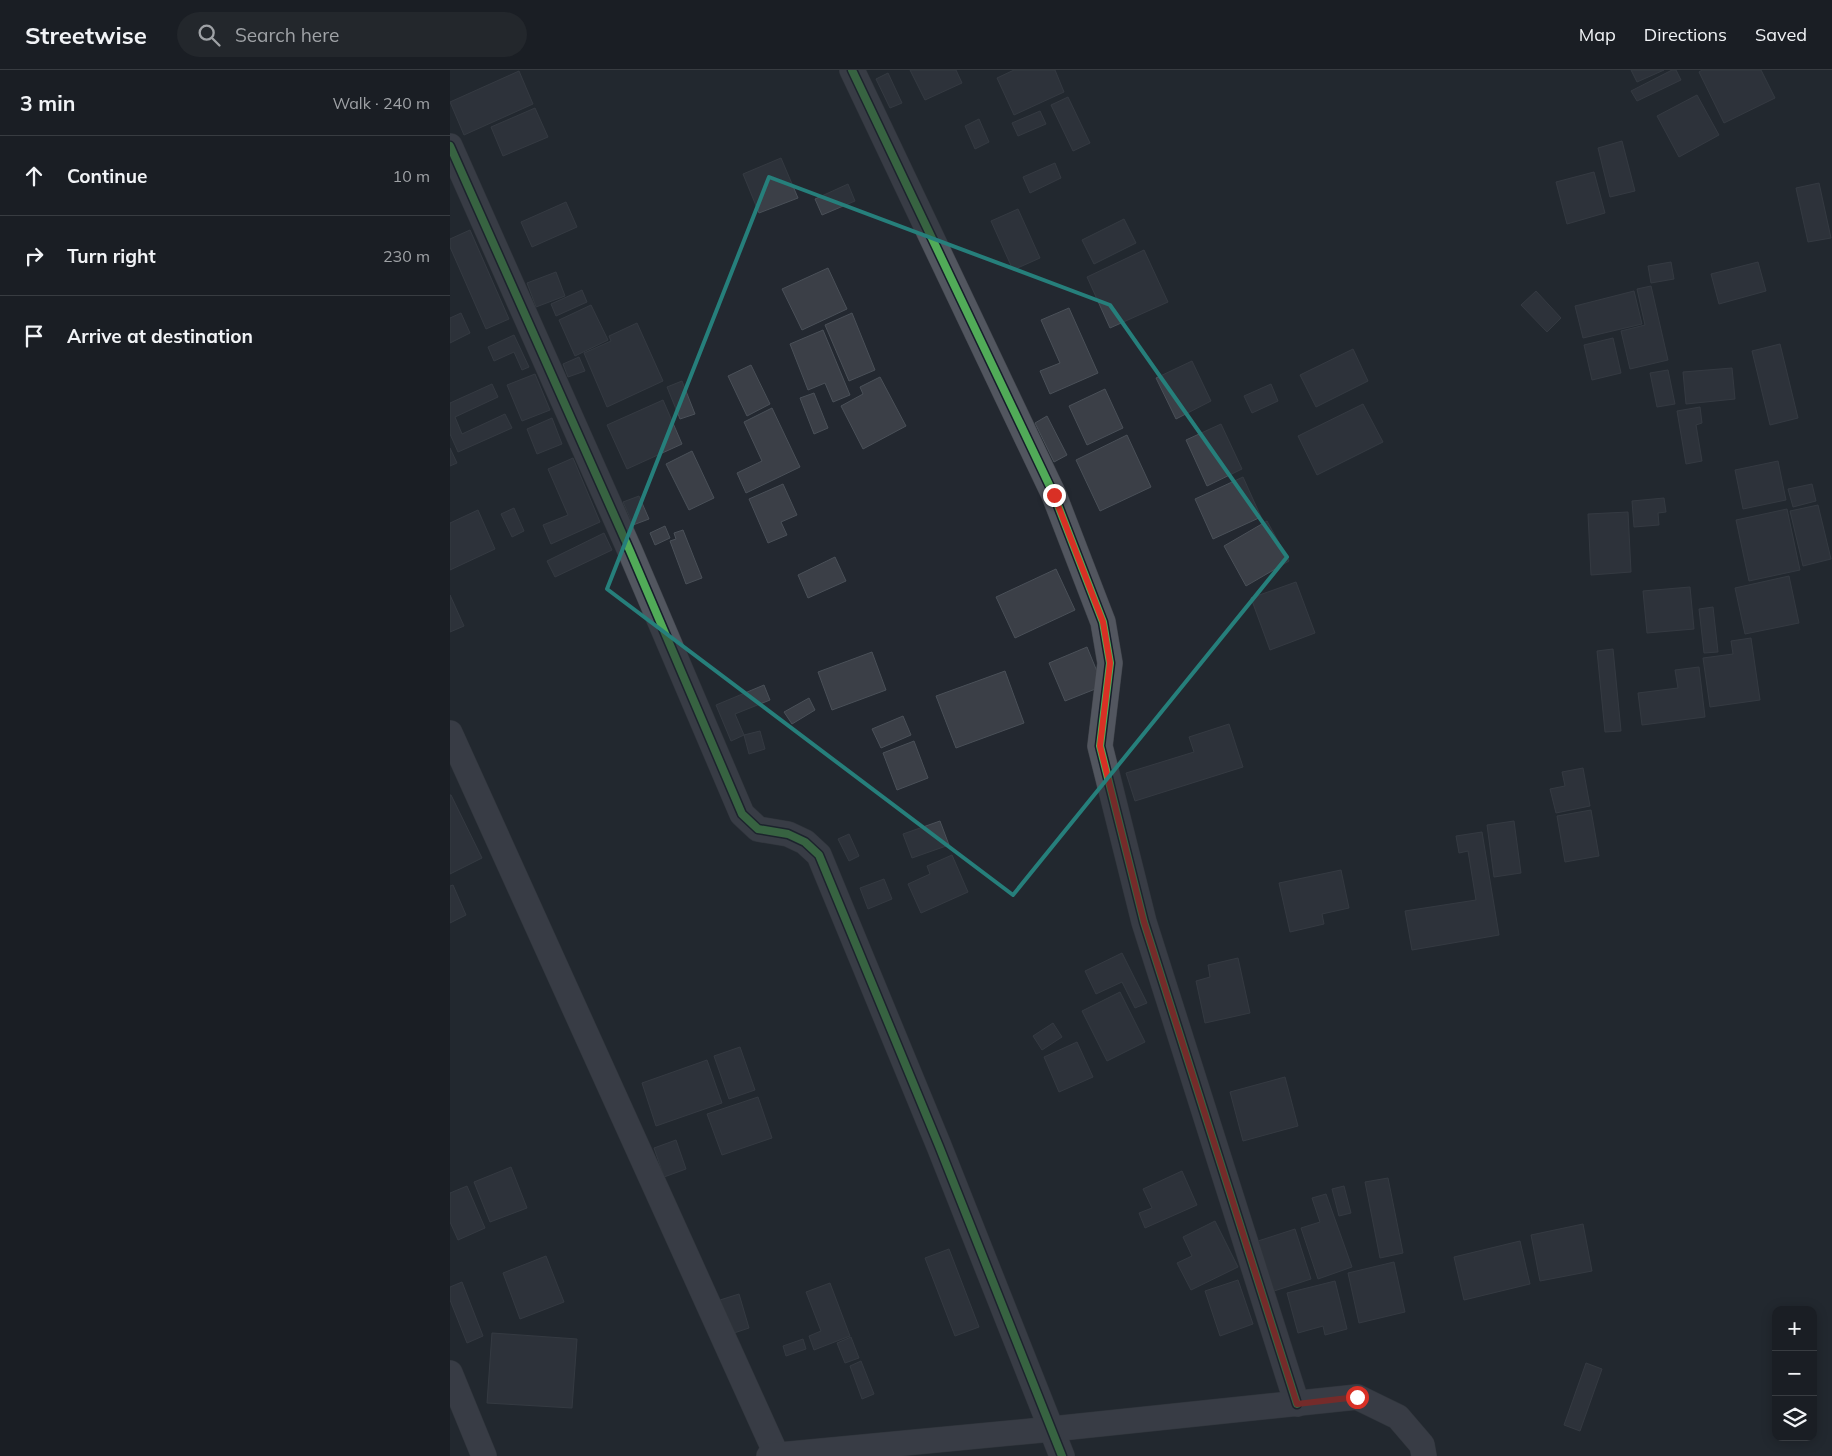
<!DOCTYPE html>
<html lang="en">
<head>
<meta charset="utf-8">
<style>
  body { margin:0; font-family:Mulish,sans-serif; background:#23272c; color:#f1f3f6 }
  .controls { position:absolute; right:15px; bottom:15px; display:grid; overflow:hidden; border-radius:10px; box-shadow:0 2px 12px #0003 }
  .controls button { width:45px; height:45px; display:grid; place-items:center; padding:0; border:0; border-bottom:1px solid #383c41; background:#1a1e24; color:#f1f3f6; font:25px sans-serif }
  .stop { position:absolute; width:15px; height:15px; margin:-11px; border:4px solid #d93025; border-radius:50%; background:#fff }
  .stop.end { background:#d93025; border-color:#fff; box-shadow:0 1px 5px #0008 }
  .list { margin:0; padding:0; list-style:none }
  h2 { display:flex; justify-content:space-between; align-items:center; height:65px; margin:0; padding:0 20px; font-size:21px }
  h2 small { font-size:16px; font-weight:400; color:#9fa2a6 }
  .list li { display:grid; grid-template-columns:32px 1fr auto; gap:15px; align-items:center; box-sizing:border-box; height:80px; padding:0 20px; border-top:1px solid #383c41 }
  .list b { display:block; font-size:19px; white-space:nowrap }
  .list em { font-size:16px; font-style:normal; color:#9fa2a6 }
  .icon { flex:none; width:28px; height:28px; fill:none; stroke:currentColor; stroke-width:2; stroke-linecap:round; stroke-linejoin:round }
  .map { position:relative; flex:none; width:1382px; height:1386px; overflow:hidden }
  header { display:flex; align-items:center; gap:30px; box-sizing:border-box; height:70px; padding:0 25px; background:#1a1e24; border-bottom:1px solid #383c41 }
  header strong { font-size:24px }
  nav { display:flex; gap:28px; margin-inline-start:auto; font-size:18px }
  .search { width:350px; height:45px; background:#23272c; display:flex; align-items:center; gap:12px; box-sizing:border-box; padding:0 18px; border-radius:28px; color:#9fa2a6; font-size:19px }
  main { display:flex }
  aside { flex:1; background:#1a1e24 }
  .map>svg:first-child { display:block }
  .building { fill:#3b3f47; stroke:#4a5058 }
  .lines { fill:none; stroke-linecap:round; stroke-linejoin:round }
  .minor-casing { stroke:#40444b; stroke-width:26 }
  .minor { stroke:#52565f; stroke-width:25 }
  .cycleway-casing { stroke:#161e2b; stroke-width:11 }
  .cycleway { stroke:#51ab58; stroke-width:8 }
  .route { stroke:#d93025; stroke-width:6 }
  .marked { fill:none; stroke:#267f7b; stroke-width:4; stroke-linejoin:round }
</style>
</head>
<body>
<header>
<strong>Streetwise</strong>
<div class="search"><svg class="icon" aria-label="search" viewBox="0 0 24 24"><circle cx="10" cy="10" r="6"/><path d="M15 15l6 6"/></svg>Search here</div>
<nav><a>Map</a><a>Directions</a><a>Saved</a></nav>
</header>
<main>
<aside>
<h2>3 min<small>Walk · 240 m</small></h2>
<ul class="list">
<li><svg class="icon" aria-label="ahead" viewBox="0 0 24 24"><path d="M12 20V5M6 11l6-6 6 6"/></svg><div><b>Continue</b></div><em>10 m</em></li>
<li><svg class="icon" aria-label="right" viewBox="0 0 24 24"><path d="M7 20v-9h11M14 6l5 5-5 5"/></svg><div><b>Turn right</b></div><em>230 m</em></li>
<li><svg class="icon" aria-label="arrive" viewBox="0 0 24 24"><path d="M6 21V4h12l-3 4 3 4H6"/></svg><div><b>Arrive at destination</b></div></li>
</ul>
</aside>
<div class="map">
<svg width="1382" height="1386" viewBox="0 0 1382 1386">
  <rect width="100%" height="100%" fill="#232830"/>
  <!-- building -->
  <g class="building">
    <path d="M460,0H506L512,13L475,30Z"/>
    <path d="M564,0H605L614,22L564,45L547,8Z"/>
    <path d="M1181,0H1214L1187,12Z"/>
    <path d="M1222,0H1226L1231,10L1187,31L1181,21Z"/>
    <path d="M1252,0H1311L1325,28L1274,53L1249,2Z"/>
    <path d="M69,1L83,34L14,65L0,32Z"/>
    <path d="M438,3L452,33L440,38L426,9Z"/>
    <path d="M1247,25L1269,65L1229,87L1207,46Z"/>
    <path d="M618,27L640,73L623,81L601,35Z"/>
    <path d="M85,38L98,67L53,86L41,57Z"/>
    <path d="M590,41L596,54L568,66L562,53Z"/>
    <path d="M529,49L539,72L525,79L515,56Z"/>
    <path d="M1172,71L1185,121L1160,127L1148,78Z"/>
    <path d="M331,88L348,128L309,143L293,104Z"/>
    <path d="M605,93L611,108L580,123L573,107Z"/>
    <path d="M1144,102L1155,143L1117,154L1106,112Z"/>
    <path d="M1369,113L1381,168L1358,172L1346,118Z"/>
    <path d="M398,114L405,131L372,145L365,129Z"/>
    <path d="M116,132L127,157L82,177L71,152Z"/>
    <path d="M568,139L590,188L563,200L541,151Z"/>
    <path d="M674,149L686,173L644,194L632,170Z"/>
    <path d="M20,160L59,249L36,259L0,177V169Z"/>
    <path d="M694,180L718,232L660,258L637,207Z"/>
    <path d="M1221,192L1224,209L1201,213L1198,196Z"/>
    <path d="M1308,192L1316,221L1269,234L1261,204Z"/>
    <path d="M378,198L397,239L352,260L332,219Z"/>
    <path d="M106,202L115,226L86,237L77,213Z"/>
    <path d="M1201,216L1218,290L1180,299L1171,261L1195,255L1187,219Z"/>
    <path d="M132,220L137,232L106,246L101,234Z"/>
    <path d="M1086,221L1111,248L1097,262L1071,235Z"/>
    <path d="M1184,221L1192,254L1133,268L1125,236Z"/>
    <path d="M141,235L158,270L125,286L109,250Z"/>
    <path d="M619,238L648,303L600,324L590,301L610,293L591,250Z"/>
    <path d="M11,243L20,263L0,273V248Z"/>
    <path d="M402,243L425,300L399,311L375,255Z"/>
    <path d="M187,253L213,311L157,337L134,283L161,271L159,266Z"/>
    <path d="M373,260L400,325L383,332L375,313L358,320L340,274Z"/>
    <path d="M64,265L79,297L72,300L64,282L44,291L38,277Z"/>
    <path d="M1163,268L1171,303L1142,310L1134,275Z"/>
    <path d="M1330,274L1348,348L1320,355L1302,281Z"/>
    <path d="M903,279L918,311L866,337L850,305Z"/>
    <path d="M129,287L135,301L118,307L113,294Z"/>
    <path d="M742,291L761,331L726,349L706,308Z"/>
    <path d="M301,295L320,334L297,346L278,306Z"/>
    <path d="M1282,298L1285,329L1236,334L1233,302Z"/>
    <path d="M1218,300L1225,334L1207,337L1200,303Z"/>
    <path d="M85,304L100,340L72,351L57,315Z"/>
    <path d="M430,307L456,356L413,379L391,336L413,324L410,317Z"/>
    <path d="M232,311L245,344L230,349L217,317Z"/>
    <path d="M42,314L48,327L5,347L12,364L55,344L62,358L8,382L0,364V333Z"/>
    <path d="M821,314L828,331L802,343L794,326Z"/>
    <path d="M655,319L673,358L637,375L619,336Z"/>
    <path d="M364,323L378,358L364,364L350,328Z"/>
    <path d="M213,330L232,374L177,399L157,355Z"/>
    <path d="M913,334L933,372L867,405L848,366Z"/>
    <path d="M1250,337L1252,353L1246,355L1252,391L1236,394L1227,341Z"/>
    <path d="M322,338L350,397L296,423L287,403L312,391L294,352Z"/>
    <path d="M597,346L617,385L604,392L585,353Z"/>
    <path d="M102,348L112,374L87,384L77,359Z"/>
    <path d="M771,354L792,399L757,416L736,370Z"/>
    <path d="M677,365L701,417L650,441L626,390Z"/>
    <path d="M0,378L7,393L0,396Z"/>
    <path d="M242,381L264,428L239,440L216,394Z"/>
    <path d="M123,388L150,452L101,474L93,455L118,445L98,399Z"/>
    <path d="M1328,391L1336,430L1293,439L1285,400Z"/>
    <path d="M793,407L811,447L763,469L745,429Z"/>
    <path d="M333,414L347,445L331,452L337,465L318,473L299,429Z"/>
    <path d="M1362,414L1366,431L1343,437L1338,419Z"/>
    <path d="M189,426L199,449L183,455L173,432Z"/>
    <path d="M1214,428L1216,442L1208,443L1209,455L1184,457L1182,431Z"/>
    <path d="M1368,435L1381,489L1353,496L1340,441Z"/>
    <path d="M64,438L74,461L62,467L51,444Z"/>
    <path d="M1337,439L1350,500L1299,511L1286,450Z"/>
    <path d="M28,440L45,479L0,500V453Z"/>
    <path d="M1178,442L1181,502L1141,505L1138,444Z"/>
    <path d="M817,451L839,491L796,516L774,476Z"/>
    <path d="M215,456L220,468L205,475L200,463Z"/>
    <path d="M233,460L252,508L236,514L220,471L226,469L224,463Z"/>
    <path d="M154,463L162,480L105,507L97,491Z"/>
    <path d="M385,487L396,511L358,528L348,505Z"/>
    <path d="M606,499L625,540L565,568L546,527Z"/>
    <path d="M1339,506L1349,553L1295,564L1285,518Z"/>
    <path d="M846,512L865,563L820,580L801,528Z"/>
    <path d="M1240,517L1244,559L1197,563L1193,521Z"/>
    <path d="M0,525L14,556L0,562Z"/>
    <path d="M1263,537L1268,582L1254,583L1249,539Z"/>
    <path d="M1301,568L1310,630L1260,637L1253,588L1283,584L1281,571Z"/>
    <path d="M637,577L653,616L615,631L599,593Z"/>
    <path d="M1163,579L1171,661L1155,662L1147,581Z"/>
    <path d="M422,582L436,620L382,640L368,602Z"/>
    <path d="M1249,597L1255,647L1192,655L1188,623L1228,618L1225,600Z"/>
    <path d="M555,601L574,653L506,678L486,626Z"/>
    <path d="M314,615L320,630L285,644L294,665L281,671L266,635Z"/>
    <path d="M359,628L365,640L342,654L334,642Z"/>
    <path d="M453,646L461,665L431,678L422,659Z"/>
    <path d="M779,654L793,697L685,731L676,703L744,682L739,667Z"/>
    <path d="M310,661L315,679L299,684L294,665Z"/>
    <path d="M464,671L478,708L447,720L433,683Z"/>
    <path d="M1133,698L1140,736L1106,743L1100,719L1115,716L1112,702Z"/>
    <path d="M0,725H1L32,788L0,804Z"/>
    <path d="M1141,740L1149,786L1115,792L1107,746Z"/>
    <path d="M490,751L499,775L462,788L453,764Z"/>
    <path d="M1064,751L1071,803L1044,807L1037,755Z"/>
    <path d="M1032,762L1049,865L962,880L955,841L1026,830L1018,781L1009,783L1006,766Z"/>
    <path d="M399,764L409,786L399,791L388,769Z"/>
    <path d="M502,785L518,822L471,843L458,814L480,804L477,796Z"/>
    <path d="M891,800L899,838L872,844L874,854L840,862L829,813Z"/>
    <path d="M434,809L442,829L418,839L410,818Z"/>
    <path d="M3,815L16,845L0,853V816Z"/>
    <path d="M672,883L697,933L685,938L672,912L646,924L635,901Z"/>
    <path d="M788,888L800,943L755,953L746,911L760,907L758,895Z"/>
    <path d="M670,922L695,972L657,991L632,941Z"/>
    <path d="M603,953L612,967L592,980L583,966Z"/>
    <path d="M627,972L643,1007L609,1022L594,987Z"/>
    <path d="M290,977L305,1020L279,1029L264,986Z"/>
    <path d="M257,990L272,1033L206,1056L192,1013Z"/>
    <path d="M835,1007L848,1056L793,1071L780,1022Z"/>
    <path d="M308,1027L322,1068L272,1085L257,1044Z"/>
    <path d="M226,1070L236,1099L214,1107L204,1078Z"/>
    <path d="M61,1097L77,1138L40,1152L24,1112Z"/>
    <path d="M732,1101L747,1135L695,1158L689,1143L702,1138L693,1119Z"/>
    <path d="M938,1108L953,1183L930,1188L915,1112Z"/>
    <path d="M17,1116L35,1158L8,1170L0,1152V1123Z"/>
    <path d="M894,1116L901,1143L889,1146L882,1119Z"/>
    <path d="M876,1124L902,1197L868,1209L851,1158L870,1152L862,1128Z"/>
    <path d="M765,1151L788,1197L741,1220L727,1193L742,1186L733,1167Z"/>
    <path d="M1133,1154L1142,1201L1090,1211L1081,1165Z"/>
    <path d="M845,1159L861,1209L821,1222L805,1172Z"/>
    <path d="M1070,1171L1080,1214L1014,1230L1004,1187Z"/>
    <path d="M499,1179L529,1257L505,1266L475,1188Z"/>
    <path d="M96,1186L114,1232L70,1249L53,1203Z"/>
    <path d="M944,1192L955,1242L909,1253L898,1203Z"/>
    <path d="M788,1210L803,1254L770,1266L755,1221Z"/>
    <path d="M885,1211L897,1259L875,1265L873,1256L848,1263L837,1223Z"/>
    <path d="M12,1212L33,1266L17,1273L0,1230V1217Z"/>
    <path d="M380,1213L400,1266L364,1280L359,1266L371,1261L356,1222Z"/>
    <path d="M289,1224L299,1258L281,1264L270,1230Z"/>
    <path d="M42,1263L127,1269L122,1338L37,1333Z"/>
    <path d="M401,1267L409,1288L395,1293L387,1273Z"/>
    <path d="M353,1269L356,1279L336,1286L333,1276Z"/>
    <path d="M411,1291L424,1324L412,1329L400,1296Z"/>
    <path d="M1136,1293L1152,1299L1130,1361L1114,1355Z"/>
  </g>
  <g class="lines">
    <!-- minor casing -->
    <g class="minor-casing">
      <g id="minor">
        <path d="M402,0L604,425L653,552L660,593L650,676L694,852L847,1334"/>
        <path d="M0,76L180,481L292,744L308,759L338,764L355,772L369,785L489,1076L612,1386"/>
        <path d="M0,663L327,1386"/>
        <path d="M0,1303L34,1386"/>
        <path d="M319,1386L602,1359L907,1327L948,1347L972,1375L974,1386"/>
      </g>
    </g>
    <!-- minor -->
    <use href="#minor" class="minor"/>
    <!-- cycleway casing -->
    <g class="cycleway-casing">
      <g id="cycleway">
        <path d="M402,0L604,425L653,552L660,593L650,676L694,852L847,1334"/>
        <path d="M0,76L180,481L292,744L308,759L338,764L355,772L369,785L489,1076L612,1386"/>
      </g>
    </g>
    <!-- cycleway -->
    <use href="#cycleway" class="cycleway"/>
  </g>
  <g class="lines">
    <!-- route -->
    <path class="route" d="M604,425L653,552L660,593L650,676L694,852L847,1334L907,1327"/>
  </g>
  <!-- marked area -->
  <path d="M0 0H1382V1386H0ZM319,107L660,235L837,487L563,825L157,519Z" fill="#232830" fill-opacity=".55" fill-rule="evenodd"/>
  <path class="marked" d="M319,107L660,235L837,487L563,825L157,519Z"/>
</svg>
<div class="controls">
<button>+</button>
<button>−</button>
<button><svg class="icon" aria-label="layers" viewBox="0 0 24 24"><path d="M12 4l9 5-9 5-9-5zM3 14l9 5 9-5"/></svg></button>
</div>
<div class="stop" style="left:907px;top:1327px"></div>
<div class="stop end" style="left:604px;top:425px"></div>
</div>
</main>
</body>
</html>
